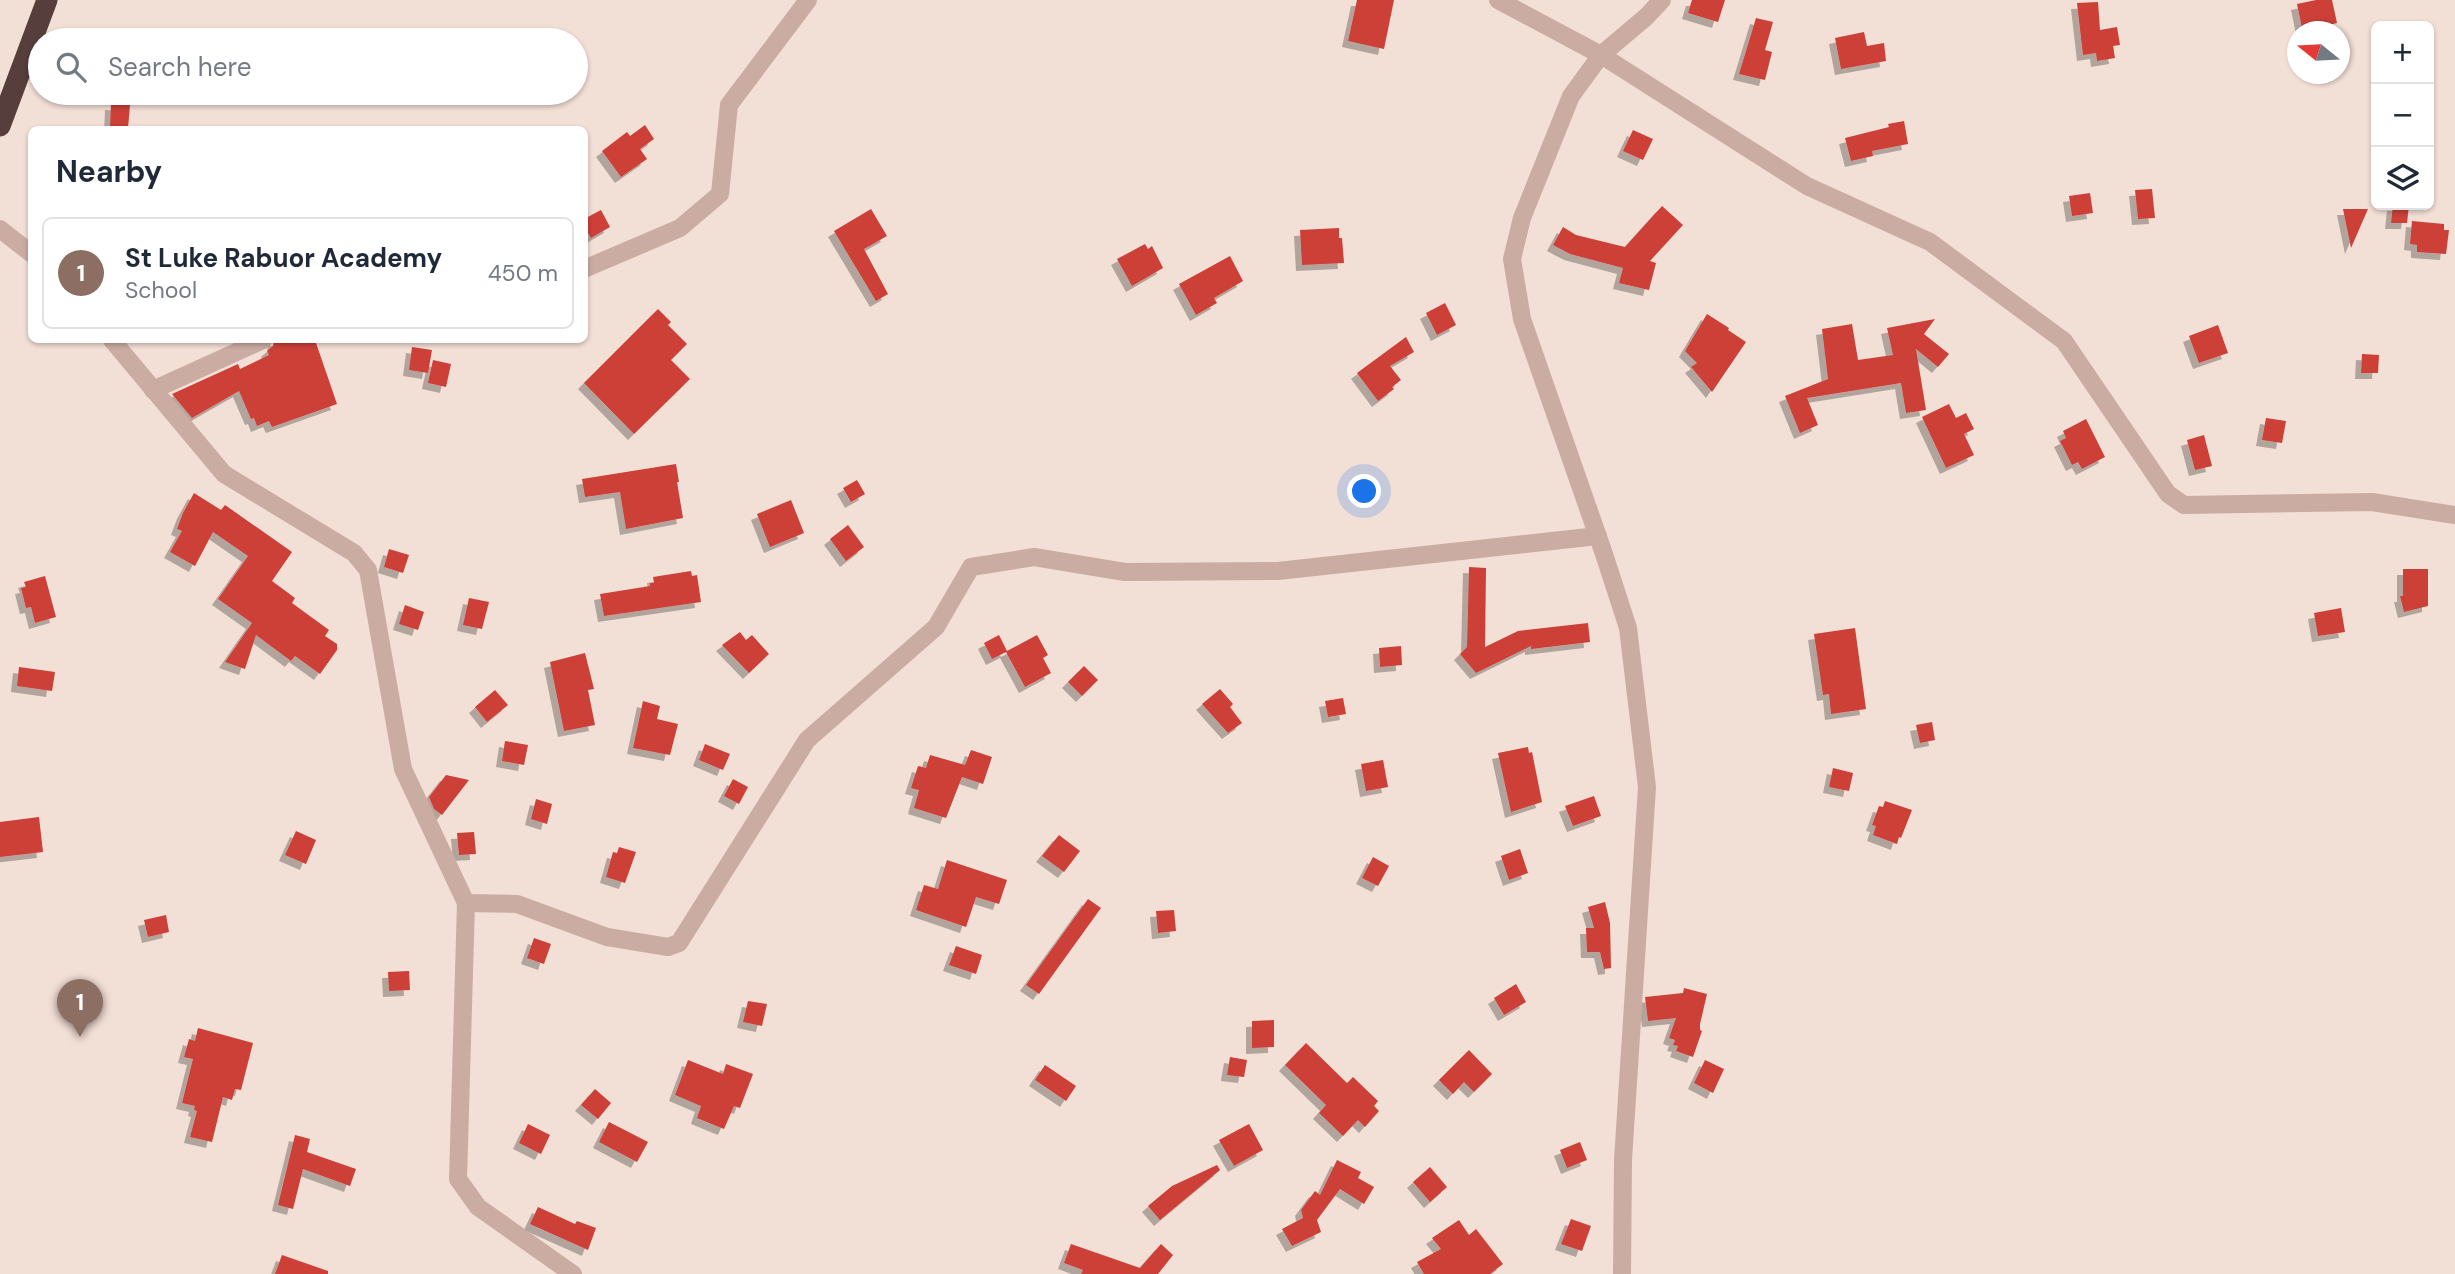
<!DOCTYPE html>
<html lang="en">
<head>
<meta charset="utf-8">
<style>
  body { margin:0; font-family:"DM Sans",sans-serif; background:#f6f6f7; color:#1f2937 }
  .controls { position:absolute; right:21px; top:21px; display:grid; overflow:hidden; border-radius:10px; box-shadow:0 2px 5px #0004 }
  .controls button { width:63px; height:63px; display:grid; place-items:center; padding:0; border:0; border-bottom:2px solid #e0e1e3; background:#fff; color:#1f2937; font:35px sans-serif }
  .compass { position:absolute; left:2287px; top:21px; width:63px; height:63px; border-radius:50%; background:#fff; box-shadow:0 2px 5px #0004; rotate:288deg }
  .you { position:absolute; left:1365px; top:492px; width:24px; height:24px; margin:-18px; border:5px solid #fff; border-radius:50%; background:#1a73e8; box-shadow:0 0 0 10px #1a73e833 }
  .badge { display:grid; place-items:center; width:46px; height:46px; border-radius:50%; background:#ea580c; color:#fff; font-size:23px; font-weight:700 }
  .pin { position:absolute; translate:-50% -58px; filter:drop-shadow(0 2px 4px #0008) }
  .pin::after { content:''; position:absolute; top:37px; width:24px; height:21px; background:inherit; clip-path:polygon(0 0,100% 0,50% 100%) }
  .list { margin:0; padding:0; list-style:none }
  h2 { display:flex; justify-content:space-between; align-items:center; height:91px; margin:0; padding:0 28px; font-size:30px }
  h2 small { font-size:23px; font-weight:400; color:#747a83 }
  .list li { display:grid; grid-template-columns:46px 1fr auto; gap:21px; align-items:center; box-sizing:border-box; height:112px; margin:0 14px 14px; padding:0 14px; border:2px solid #e0e1e3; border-radius:10px }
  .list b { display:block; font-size:26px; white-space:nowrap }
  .list p { margin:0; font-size:23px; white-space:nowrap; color:#747a83 }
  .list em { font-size:23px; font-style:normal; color:#747a83 }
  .icon { flex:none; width:38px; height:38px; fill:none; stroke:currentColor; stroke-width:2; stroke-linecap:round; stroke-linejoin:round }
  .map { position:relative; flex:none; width:2455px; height:1274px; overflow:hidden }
  .search { position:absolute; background:#fff; box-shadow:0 2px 5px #0004; left:28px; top:28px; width:560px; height:77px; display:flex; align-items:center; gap:18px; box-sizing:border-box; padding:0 24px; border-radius:38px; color:#747a83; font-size:26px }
  .panel { position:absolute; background:#fff; box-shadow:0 2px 5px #0004; left:28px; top:126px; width:560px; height:217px; border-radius:10px }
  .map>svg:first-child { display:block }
  .building { fill:#cc3f39; filter:url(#shadow) }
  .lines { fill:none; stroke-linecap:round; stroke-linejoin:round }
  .minor { stroke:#caaca2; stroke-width:18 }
  .highway { stroke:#553e3b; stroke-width:21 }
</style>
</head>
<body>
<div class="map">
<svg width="2455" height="1274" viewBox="0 0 2455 1274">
  <defs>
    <filter id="shadow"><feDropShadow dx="-6" dy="6" stdDeviation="0" flood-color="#0004"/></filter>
  </defs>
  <rect width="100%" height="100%" fill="#f2dfd6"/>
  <!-- building -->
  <g class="building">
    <path d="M1357,0H1394L1384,49L1348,41Z"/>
    <path d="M1692,0H1725L1718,22L1688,13Z"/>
    <path d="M2316,0H2332L2337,23L2320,27L2319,24L2302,28L2297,4Z"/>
    <path d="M2098,2L2100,30L2117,27L2120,45L2113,46L2115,58L2097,61L2096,53L2083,55L2077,3Z"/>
    <path d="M1756,18L1773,22L1765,50L1772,52L1765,80L1739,74Z"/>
    <path d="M1864,32L1867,46L1884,43L1886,61L1841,69L1835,38Z"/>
    <path d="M111,104L130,105L128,128L110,127Z"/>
    <path d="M1904,121L1908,144L1872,151L1873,156L1851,161L1845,138L1889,127L1888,124Z"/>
    <path d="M645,125L654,139L640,149L647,159L621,177L602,151L627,132L630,136Z"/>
    <path d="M1633,130L1653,139L1643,160L1623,151Z"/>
    <path d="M2152,189L2155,218L2138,219L2135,190Z"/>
    <path d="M2090,193L2093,213L2072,216L2069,196Z"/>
    <path d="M2393,205H2409L2407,223H2391Z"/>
    <path d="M1662,206L1683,225L1650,261L1656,263L1649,290L1619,283L1623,268L1570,254L1553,245L1563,227L1576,235L1625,247Z"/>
    <path d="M871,209L887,236L864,249L888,294L876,301L834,231Z"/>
    <path d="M2343,209H2368L2351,248Z"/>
    <path d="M601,210L610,227L591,238L584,226V219Z"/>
    <path d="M2412,221L2444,224V230H2449L2446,254L2417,252V245L2410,244Z"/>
    <path d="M1339,228V238H1342L1344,263L1302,265L1300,230Z"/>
    <path d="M1145,244L1148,249L1152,246L1163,268L1132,286L1117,259Z"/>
    <path d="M1230,256L1243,281L1214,298L1217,303L1196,315L1179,284Z"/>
    <path d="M1445,303L1456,325L1437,335L1426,313Z"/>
    <path d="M658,309L671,322L668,325L687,344L671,360L690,379L634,434L584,383Z"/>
    <path d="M1707,314L1729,328L1728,330L1746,342L1712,392L1691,367L1697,363L1685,351Z"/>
    <path d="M1935,319L1924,334L1949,354L1938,367L1916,349L1926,410L1906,413L1901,383L1807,398L1818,425L1800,433L1785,396L1828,379L1822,329L1852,324L1858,360L1893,355L1887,328Z"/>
    <path d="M2218,325L2228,353L2199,363L2189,336Z"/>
    <path d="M1406,337L1414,352L1390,366L1401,380L1392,387L1394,389L1378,401L1357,373Z"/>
    <path d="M274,340H315L337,404L272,427L269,421L257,426L254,418L251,419L239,391L192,418L172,394L238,364L240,369L269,355L267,351L273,346Z"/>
    <path d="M412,347L432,350L428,373L409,370Z"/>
    <path d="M2362,354L2379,355L2378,373H2361Z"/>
    <path d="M433,360L451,364L446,387L428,383Z"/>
    <path d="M1949,404L1956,418L1966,413L1974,429L1964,434L1974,455L1946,468L1922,417Z"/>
    <path d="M2266,418L2286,421L2282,443L2262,440Z"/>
    <path d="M2086,419L2105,457L2082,469L2078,462L2072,465L2060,441L2066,438L2063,431Z"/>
    <path d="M2204,435L2212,466L2195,470L2187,440Z"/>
    <path d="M676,464L679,482H677L683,518L626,529L620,492L585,497L582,479Z"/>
    <path d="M857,480L865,494L851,502L843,488Z"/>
    <path d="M194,493L221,510L225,505L292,552L272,581L295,598L292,603L329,630L325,636L337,644V650L320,674L295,656L291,661L256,635L245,669L225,662L252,623L218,599L248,556L213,532L195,566L170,552L182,531L177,529L183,513Z"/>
    <path d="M791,500L804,533L770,547L757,514Z"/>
    <path d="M848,525L864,547L846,561L830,539Z"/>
    <path d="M389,549L409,555L403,573L384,567Z"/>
    <path d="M1469,567L1486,568L1485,647L1518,631L1588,623L1590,642L1531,649V646L1476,673L1460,654L1467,647Z"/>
    <path d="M2403,569H2428V606L2404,612L2400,596H2403Z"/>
    <path d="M691,571L692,576L697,575L701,602L604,616L600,594L650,586V583H654L653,577Z"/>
    <path d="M45,576L56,617L35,623L31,607L26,608L21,588L26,587L24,582Z"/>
    <path d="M469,598L489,602L482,629L463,625Z"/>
    <path d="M405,605L424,612L418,630L399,624Z"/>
    <path d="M2341,608L2345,632L2318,636L2314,613Z"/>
    <path d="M1855,628L1866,709L1831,714L1829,694L1823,695L1814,634Z"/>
    <path d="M740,632L746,640L752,635L769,654L749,673L722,645Z"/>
    <path d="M999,635L1007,651L1037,635L1048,655L1043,658L1051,673L1025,687L1006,652L992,659L984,643Z"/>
    <path d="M1401,646L1402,665L1380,667L1379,648Z"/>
    <path d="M585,653L594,689L588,690L595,725L564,731L550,662Z"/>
    <path d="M1084,666L1098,680L1082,696L1068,682Z"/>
    <path d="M19,667L55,672L52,691L17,686Z"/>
    <path d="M1220,689L1233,704L1230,707L1242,723L1228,733L1202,704Z"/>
    <path d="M495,690L508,705L487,722L475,707Z"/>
    <path d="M1343,698L1346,714L1328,717L1325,701Z"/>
    <path d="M643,701L660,706L657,719L678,724L670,755L633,748Z"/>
    <path d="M1932,722L1935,740L1920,743L1916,725Z"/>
    <path d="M505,741L528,745L524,765L502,761Z"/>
    <path d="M705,744L730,754L723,770L699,760Z"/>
    <path d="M1528,747L1529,753L1532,752L1542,802L1511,812L1498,753Z"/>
    <path d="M971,750L992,757L983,784L962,777L946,818L914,808L919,790L911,788L918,766L926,768L930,755L965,765Z"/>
    <path d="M1383,760L1388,787L1366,791L1361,764Z"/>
    <path d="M1833,768L1853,773L1849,791L1829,787Z"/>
    <path d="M446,775L469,780L442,815L434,809L429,797Z"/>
    <path d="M733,779L748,787L739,804L724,796Z"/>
    <path d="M1594,796L1601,816L1573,826L1565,806Z"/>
    <path d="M536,799L552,804L547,824L531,819Z"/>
    <path d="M1885,801L1912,810L1901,838L1899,837L1897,844L1873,835L1876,826L1872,825L1879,806L1883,807Z"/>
    <path d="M39,817L43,852L0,857V822Z"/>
    <path d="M296,831L316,840L306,864L285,855Z"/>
    <path d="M474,832L476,854L459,855L457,833Z"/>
    <path d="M1059,835L1080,851L1064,872L1042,856Z"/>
    <path d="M619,847L636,852L625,883L606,877L613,852L617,853Z"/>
    <path d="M1520,849L1528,873L1509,880L1501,856Z"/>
    <path d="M1373,857L1389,866L1378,886L1362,878Z"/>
    <path d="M947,860L1007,880L999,904L976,897L966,927L916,910L924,885L938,889Z"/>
    <path d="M1088,899L1101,908L1039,994L1026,985Z"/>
    <path d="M1605,902L1610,923L1611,968L1604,969L1600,952H1587L1586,928H1594L1588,907Z"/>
    <path d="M1174,910L1176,931L1158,933L1156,911Z"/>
    <path d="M166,915L169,932L148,937L144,920Z"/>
    <path d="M534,938L551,944L544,964L527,958Z"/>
    <path d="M956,946L982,955L976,974L949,965Z"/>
    <path d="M409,971L410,990L389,991L388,972Z"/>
    <path d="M1516,984L1526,1002L1504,1015L1494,998Z"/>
    <path d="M1684,988L1707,994L1700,1024V1030L1702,1031L1693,1057L1676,1051L1678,1046L1673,1045L1675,1040L1669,1038L1676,1018L1648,1021L1645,997L1683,993Z"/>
    <path d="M748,1001L767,1004L762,1026L743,1022Z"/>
    <path d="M1274,1020V1047L1252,1048V1021Z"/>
    <path d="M198,1028L253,1043L241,1090L235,1089L232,1100L223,1097L212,1142L190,1137L197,1111L194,1110L195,1106L182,1103L193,1059L184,1057L189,1039L195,1041Z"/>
    <path d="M1306,1043L1347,1083L1353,1077L1378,1101L1374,1106L1379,1111L1365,1127L1358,1120L1343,1136L1319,1113L1326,1105L1285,1065Z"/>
    <path d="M1469,1050L1492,1074L1474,1092L1464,1082L1453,1094L1439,1080Z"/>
    <path d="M1230,1057L1247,1060L1244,1077L1227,1075Z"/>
    <path d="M688,1060L723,1074L726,1064L753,1074L740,1108L734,1106L724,1129L697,1118L701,1106L675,1095Z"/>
    <path d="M1705,1060L1724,1069L1713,1093L1694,1083Z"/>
    <path d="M1045,1065L1076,1086L1066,1101L1035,1080Z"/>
    <path d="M595,1089L611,1103L598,1119L581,1105Z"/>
    <path d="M609,1122L648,1142L637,1162L599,1142Z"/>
    <path d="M528,1124L550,1135L541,1154L519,1143Z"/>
    <path d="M1249,1124L1263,1150L1234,1166L1219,1140Z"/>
    <path d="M295,1135L310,1139L307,1152L356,1169L350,1186L303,1169L293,1209L278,1205Z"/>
    <path d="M1580,1142L1587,1160L1567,1168L1560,1150Z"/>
    <path d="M1337,1160L1361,1172L1358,1178L1374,1187L1364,1204L1340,1189L1317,1220L1321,1232L1292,1246L1282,1229L1303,1218L1301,1210L1315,1191L1320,1195Z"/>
    <path d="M1217,1165L1220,1170L1160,1220L1148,1206L1172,1186Z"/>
    <path d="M1430,1167L1447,1187L1430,1202L1413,1182Z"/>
    <path d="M538,1207L575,1224L577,1221L596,1228L588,1250L530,1224Z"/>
    <path d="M1571,1219L1591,1226L1582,1251L1561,1244Z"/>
    <path d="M1459,1220L1469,1235L1476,1229L1503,1264L1490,1274H1424L1417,1262L1441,1249L1432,1238Z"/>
    <path d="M1071,1244L1140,1268L1161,1244L1173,1255L1158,1274H1081L1083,1270L1064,1263Z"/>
    <path d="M282,1255L328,1271V1274H275Z"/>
  </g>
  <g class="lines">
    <!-- minor -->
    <g class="minor">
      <path d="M1498,0L1601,55L1807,186L1930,242L2064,341L2168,494L2184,505L2372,502L2455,515"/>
      <path d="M0,229L32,254"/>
      <path d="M584,269L680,228L720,194L729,105L808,0"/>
      <path d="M112,340L224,474L354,553L368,570L403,769L466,903L458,1179L478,1207L573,1274"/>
      <path d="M153,390L263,340"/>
      <path d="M466,903L517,904L607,937L668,947L679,943L807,740L936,627L971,567L1034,557L1125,572L1278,571L1598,536"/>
      <path d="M1622,1274L1623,1160L1647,787L1628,628L1604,554L1522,319L1512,259L1522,218L1571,96L1601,55L1646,17L1662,0"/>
    </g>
    <!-- highway -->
    <path class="highway" d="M0,126L47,0"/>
  </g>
</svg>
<div class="controls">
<button>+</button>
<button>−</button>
<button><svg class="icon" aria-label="layers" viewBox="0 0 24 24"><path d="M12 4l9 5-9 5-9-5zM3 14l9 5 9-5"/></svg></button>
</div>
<svg class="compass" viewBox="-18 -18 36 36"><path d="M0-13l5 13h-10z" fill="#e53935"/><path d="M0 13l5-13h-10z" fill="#747a83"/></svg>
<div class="you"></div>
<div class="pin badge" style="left:80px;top:1037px;background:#8d6e63">1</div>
<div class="search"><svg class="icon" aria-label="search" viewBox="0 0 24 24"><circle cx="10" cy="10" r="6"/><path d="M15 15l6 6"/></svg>Search here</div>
<section class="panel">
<h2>Nearby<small></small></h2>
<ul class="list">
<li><span class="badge" style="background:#8d6e63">1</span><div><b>St Luke Rabuor Academy</b><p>School</p></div><em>450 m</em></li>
</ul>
</section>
</div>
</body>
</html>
